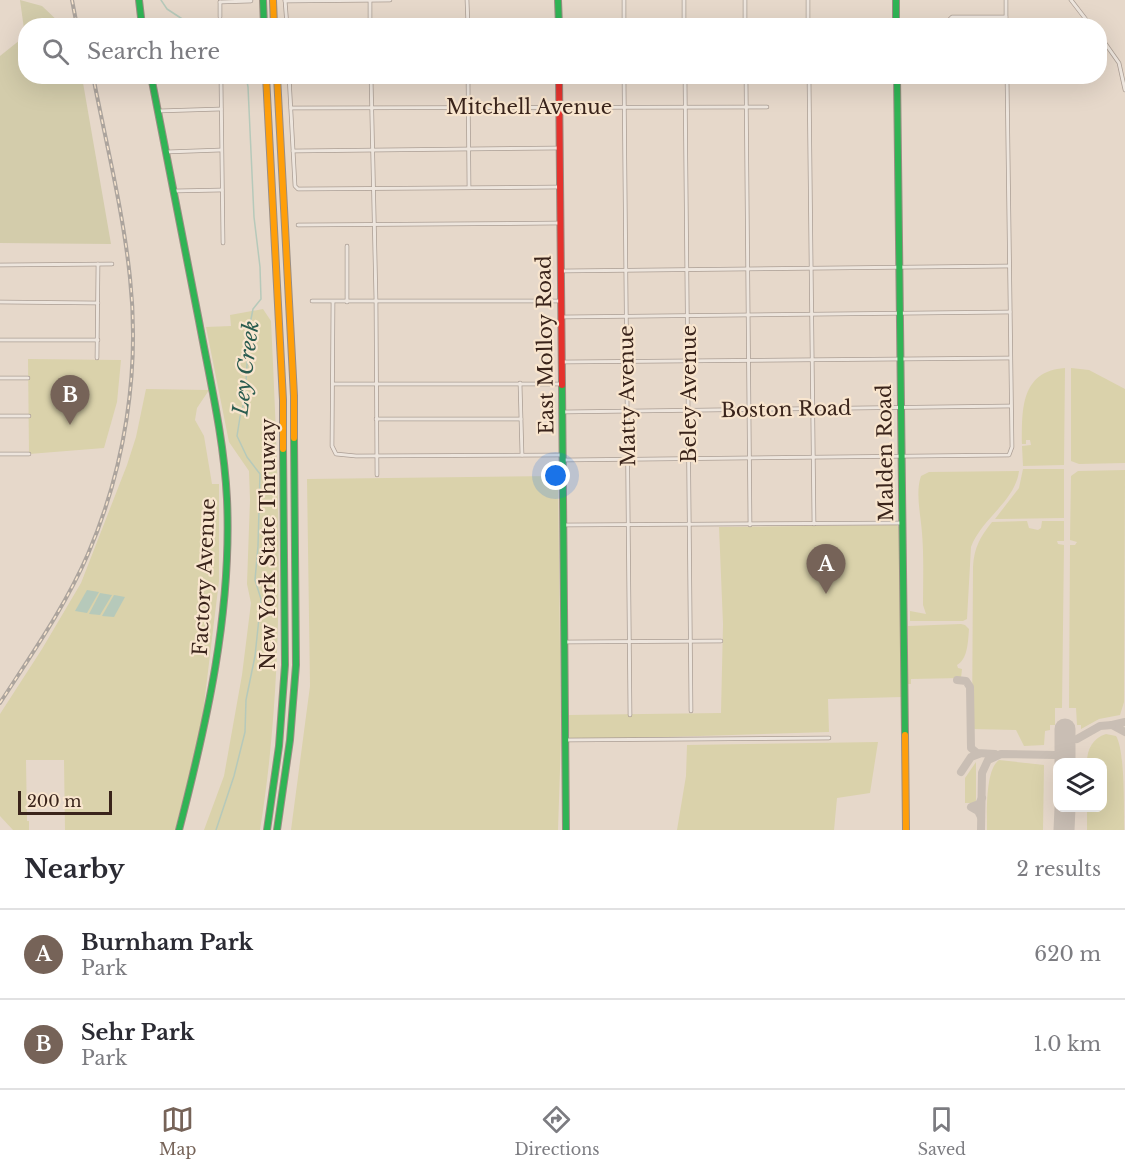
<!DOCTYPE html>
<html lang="en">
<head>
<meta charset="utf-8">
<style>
  body { margin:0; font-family:"Libre Baskerville",serif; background:#f7f7f7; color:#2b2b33 }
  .controls { position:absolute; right:18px; bottom:18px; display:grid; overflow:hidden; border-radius:12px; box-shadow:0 6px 24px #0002 }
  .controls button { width:54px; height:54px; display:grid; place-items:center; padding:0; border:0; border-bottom:2px solid #e1e1e2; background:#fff; color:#2b2b33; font:30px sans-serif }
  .scale { position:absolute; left:18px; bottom:15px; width:94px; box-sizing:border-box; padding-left:6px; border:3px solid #3a241b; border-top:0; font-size:16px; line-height:21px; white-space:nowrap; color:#3a241b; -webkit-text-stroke:4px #f8e5ce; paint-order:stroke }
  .you { position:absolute; left:556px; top:476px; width:21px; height:21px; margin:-15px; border:4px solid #fff; border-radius:50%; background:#1a73e8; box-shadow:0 0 0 9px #1a73e833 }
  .badge { display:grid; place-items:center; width:39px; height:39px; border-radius:50%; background:#766358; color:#fff; font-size:20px; font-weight:700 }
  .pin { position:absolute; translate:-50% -50px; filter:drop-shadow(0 2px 3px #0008) }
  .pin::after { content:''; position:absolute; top:32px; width:21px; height:18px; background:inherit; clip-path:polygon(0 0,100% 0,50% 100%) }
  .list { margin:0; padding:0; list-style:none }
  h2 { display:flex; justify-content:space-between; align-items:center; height:78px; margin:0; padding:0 24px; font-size:26px }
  h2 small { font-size:20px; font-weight:400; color:#7c7c81 }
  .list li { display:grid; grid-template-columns:39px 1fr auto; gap:18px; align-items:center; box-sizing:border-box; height:90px; padding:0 24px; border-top:2px solid #e1e1e2 }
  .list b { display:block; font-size:22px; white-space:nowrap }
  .list p { margin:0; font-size:20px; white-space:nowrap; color:#7c7c81 }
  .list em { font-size:20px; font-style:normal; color:#7c7c81 }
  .icon { flex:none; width:33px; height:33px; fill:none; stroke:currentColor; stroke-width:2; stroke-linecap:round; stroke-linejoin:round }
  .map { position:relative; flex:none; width:1125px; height:830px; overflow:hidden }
  .search { position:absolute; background:#fff; box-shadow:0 6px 24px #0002; left:18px; right:18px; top:18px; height:66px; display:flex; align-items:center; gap:15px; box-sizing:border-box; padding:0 21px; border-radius:24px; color:#7c7c81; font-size:22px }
  .sheet { height:258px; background:#fff }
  nav { display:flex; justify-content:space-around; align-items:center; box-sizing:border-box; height:84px; border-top:2px solid #e1e1e2; background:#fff; font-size:16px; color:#7c7c81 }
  nav a { display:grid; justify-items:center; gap:3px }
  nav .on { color:#766358 }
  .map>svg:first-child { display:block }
  .green { fill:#dad2ab }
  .cemetery { fill:#d3ccab }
  .water { fill:#b6c9ba }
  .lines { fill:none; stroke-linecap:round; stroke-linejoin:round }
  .stream { stroke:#b6c9ba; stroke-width:1.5 }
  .taxiway { stroke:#c9beb4; stroke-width:8 }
  .runway { stroke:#c9beb4; stroke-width:21 }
  .street-casing { stroke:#ab9e94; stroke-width:4.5 }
  .fast-casing { stroke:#9a8d83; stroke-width:8 }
  .slow-casing { stroke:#9a8d83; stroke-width:8 }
  .jam-casing { stroke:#9a8d83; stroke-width:8 }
  .street { stroke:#ede5dd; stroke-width:3 }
  .fast { stroke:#30b455; stroke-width:6 }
  .slow { stroke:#ff9f0a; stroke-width:6 }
  .jam { stroke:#e5322d; stroke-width:6 }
  .rail-casing { stroke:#aca49d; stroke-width:4 }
  .rail { stroke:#f8e5ce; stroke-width:1.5; stroke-dasharray:4.5; stroke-linecap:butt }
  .labels { text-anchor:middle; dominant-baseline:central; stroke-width:4.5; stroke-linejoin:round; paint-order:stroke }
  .street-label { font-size:20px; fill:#3a241b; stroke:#f8e5ce }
  .water-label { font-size:21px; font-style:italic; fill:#295b4f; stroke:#f8e5ce }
</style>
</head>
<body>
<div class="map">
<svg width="1125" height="830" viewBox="0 0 1125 830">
  <rect width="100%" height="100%" fill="#e6d8ca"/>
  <!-- green -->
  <g class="green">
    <path d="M263,309L271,321C279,490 287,663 260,830H204L224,776L242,675L251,603L247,584L250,500L249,471L229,442L206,327L231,326L230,315Z"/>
    <path d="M28,359L121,360L117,402L104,448L29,454Z"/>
    <path d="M1065,368L1064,465L1023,466L1022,446L1031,445L1030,440H1026V444H1022C1022,411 1020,371 1065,368Z"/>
    <path d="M1071,368L1089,370L1125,389V463L1079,464L1071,461Z"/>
    <path d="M146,389L209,390L197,408L195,420L204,436L212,484H219V581L201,729L175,830H65L64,760H26L27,821H29V830H13L0,816V714L42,649L81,583L127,465L136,437Z"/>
    <path d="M1023,469H1064V518L995,519L1019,488Z"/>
    <path d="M1125,470L1124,702L1120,715L1099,719L1081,729V725H1077L1076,708H1069L1070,545H1075L1077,542L1070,540L1071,476L1078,471Z"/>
    <path d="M1019,471C1015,502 981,519 971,547L967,619L963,621H910V611L926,614L923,605C923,581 924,557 922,533C921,516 915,493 921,476L929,472Z"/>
    <path d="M558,476L561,740L558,830H291L310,686L307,479Z"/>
    <path d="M1027,521L1029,528L1038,530L1041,528L1042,521H1064V541H1057L1058,544L1064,545L1062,708H1055V725H1050V730L1045,731L1044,745L1024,746L1016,730L972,729L973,567C974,548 980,537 992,522Z"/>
    <path d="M897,525L899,527L902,697L828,699L829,732L570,740L568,715L721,713L723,624L719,527Z"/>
    <path d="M961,624L965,625L969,629C968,641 968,659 957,665L958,668L962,669L961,678L911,679V684H908V626Z"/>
    <path d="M1106,734L1116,736C1125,750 1124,809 1124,830H1087V808H1102V762H1087C1087,749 1093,738 1106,734Z"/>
    <path d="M878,742L870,793L837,798L834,830H677L686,776L687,745Z"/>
    <path d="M999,760L1044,765L1043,830H987C987,813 985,770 999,760Z"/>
    <path d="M976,762V801L974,803H965V778Z"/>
  </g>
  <!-- cemetery -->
  <path class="cemetery" d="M20,0L42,6L62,25L26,26V76L82,77L111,244L0,243V56L25,36Z"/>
  <!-- water -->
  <g class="water">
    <path d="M87,590L99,592L87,613L75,611Z"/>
    <path d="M100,593L112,595L100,615L89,614Z"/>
    <path d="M114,595L125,597L114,617L102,616Z"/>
  </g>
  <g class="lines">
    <!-- stream -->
    <g class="stream">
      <path d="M161,0L167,9L193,26"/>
      <path d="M216,830L234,776L245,732L246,700L255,656L261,599L255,580L258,546L260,474L247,457L237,436L240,417L245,399L249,329L253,309L261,299L260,267L254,217L248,87L246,76"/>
    </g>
    <!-- taxiway -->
    <g class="taxiway">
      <path d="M957,680L966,681L970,687L971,748L977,753L995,754"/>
      <path d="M1125,722L1112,725L1125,732"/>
      <path d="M1077,739L1100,726L1112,725"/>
      <path d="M961,772L971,757L979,754"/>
      <path d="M981,817L978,811L971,807L979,804L982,798"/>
      <path d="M981,830L982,773L988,760L1001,754L1055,755"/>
    </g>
    <!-- runway -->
    <g class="runway">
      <path d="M1065,762V729"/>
      <path d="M1064,830L1065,808"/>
    </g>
    <!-- street casing -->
    <g class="street-casing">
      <g id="street">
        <path d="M285,0L287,26"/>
        <path d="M370,0V26"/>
        <path d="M467,0L468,26"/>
        <path d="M684,0V26"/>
        <path d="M745,0V26"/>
        <path d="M808,0V26"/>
        <path d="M1006,0V26"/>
        <path d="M1071,0L1091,26"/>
        <path d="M285,1L390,0"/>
        <path d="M220,2L251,1"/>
        <path d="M220,17V2"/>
        <path d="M947,22L952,17H1006"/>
        <path d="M624,26V0"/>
        <path d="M1100,36L1119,63L1125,90"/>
        <path d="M219,76L221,81L223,243"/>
        <path d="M289,76L295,186L298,189L560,187"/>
        <path d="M371,76L376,301L377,475"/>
        <path d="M468,76L469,187"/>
        <path d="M624,76L630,715"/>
        <path d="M685,76L691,711"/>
        <path d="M746,76L750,525"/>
        <path d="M809,76L814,524"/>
        <path d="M291,108L767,107"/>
        <path d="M158,111L221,109"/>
        <path d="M293,151L560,148"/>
        <path d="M166,152L221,150"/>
        <path d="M174,191L222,190"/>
        <path d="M298,225L561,223"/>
        <path d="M0,265L112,264"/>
        <path d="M561,271L1009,266"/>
        <path d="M312,301H561"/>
        <path d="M0,302L98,303"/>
        <path d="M333,302L332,446L336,454L356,456L563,455"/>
        <path d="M347,302V246"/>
        <path d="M561,317L1010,312"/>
        <path d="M0,340H98"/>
        <path d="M97,358L98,264"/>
        <path d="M562,362L1010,358"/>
        <path d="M0,378H28"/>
        <path d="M520,383L522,455"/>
        <path d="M333,384H562"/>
        <path d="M562,412L1010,406"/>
        <path d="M0,416H29"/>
        <path d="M376,419H521"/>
        <path d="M0,454H29"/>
        <path d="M564,460L1009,455L1012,447L1007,76"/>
        <path d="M563,525L902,523"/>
        <path d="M565,642L721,641"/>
        <path d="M566,740L829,738"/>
      </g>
    </g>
    <!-- fast casing -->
    <g class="fast-casing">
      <g id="fast">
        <path d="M139,0L142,26"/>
        <path d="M263,0L264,26"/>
        <path d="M558,0L559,26"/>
        <path d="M896,0V26"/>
        <path d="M151,76C167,158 183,239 199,321C210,380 224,439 227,499C232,612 207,722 179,830"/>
        <path d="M897,76L905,735"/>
        <path d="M562,385L566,830"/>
        <path d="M267,830L279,746L285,665L283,449"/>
        <path d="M277,830L290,740L296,665L294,438"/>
      </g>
    </g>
    <!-- slow casing -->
    <g class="slow-casing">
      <g id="slow">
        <path d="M273,0L274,26"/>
        <path d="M266,76L283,400V449"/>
        <path d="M277,76L294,396V438"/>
        <path d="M905,735L906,830"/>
      </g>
    </g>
    <!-- jam casing -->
    <g class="jam-casing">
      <path id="jam" d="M559,76L562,385"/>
    </g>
    <!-- street -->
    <use href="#street" class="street"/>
    <!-- fast -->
    <use href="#fast" class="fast"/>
    <!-- slow -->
    <use href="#slow" class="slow"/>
    <!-- jam -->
    <use href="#jam" class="jam"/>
    <!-- rail casing -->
    <g class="rail-casing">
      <g id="rail">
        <path d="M72,0L77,26"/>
        <path d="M0,703C31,655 65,607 88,554C125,468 140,371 130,278C123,210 106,143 93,76"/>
      </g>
    </g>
    <!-- rail -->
    <use href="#rail" class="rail"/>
  </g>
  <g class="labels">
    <!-- street labels -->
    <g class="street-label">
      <text x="529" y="107">Mitchell Avenue</text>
      <text transform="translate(545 345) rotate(-91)">East Molloy Road</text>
      <text transform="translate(689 394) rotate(-90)">Beley Avenue</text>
      <text transform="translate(627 396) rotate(-91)">Matty Avenue</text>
      <text transform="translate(786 409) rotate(-1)">Boston Road</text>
      <text transform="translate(885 453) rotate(-91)">Malden Road</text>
      <text transform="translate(268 544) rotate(-90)">New York State Thruway</text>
      <text transform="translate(204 577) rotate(-87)">Factory Avenue</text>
    </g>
    <!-- water labels -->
    <g class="water-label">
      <text transform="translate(246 368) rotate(-83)">Ley Creek</text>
    </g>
  </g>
</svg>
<div class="controls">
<button><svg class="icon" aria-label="layers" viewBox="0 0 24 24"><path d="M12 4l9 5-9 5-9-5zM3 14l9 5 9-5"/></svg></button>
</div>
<div class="scale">200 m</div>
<div class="you"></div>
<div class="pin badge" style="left:826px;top:594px">A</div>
<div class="pin badge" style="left:70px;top:425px">B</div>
<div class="search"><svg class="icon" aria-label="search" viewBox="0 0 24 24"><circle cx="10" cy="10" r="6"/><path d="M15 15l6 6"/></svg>Search here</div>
</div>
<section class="sheet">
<h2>Nearby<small>2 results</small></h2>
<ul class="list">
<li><span class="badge">A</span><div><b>Burnham Park</b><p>Park</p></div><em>620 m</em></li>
<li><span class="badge">B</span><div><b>Sehr Park</b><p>Park</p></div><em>1.0 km</em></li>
</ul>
</section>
<nav>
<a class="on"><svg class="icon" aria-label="map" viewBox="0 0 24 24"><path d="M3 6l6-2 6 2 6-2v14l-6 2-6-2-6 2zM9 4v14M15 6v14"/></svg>Map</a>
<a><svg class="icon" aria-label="directions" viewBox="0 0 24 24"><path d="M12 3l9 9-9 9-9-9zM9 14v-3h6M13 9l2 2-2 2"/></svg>Directions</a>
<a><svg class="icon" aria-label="saved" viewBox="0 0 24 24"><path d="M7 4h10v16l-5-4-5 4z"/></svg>Saved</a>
</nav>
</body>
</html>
